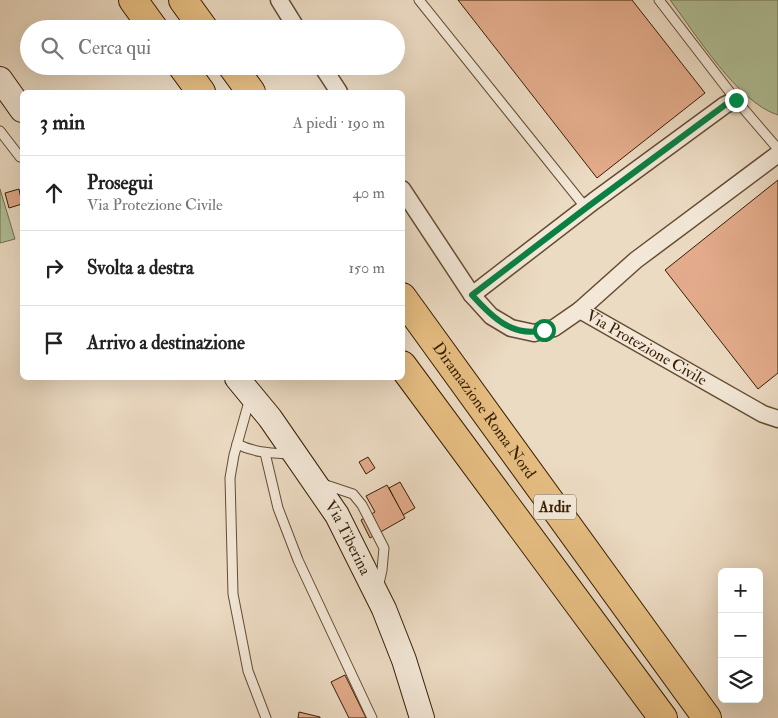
<!DOCTYPE html>
<html lang="it">
<head>
<meta charset="utf-8">
<style>
  body { margin:0; font-family:"IM FELL Double Pica",serif; background:#f6f6f6; color:#222 }
  .controls { position:absolute; right:15px; bottom:15px; display:grid; overflow:hidden; border-radius:8px; box-shadow:0 5px 20px #0002 }
  .controls button { width:45px; height:45px; display:grid; place-items:center; padding:0; border:0; border-bottom:1px solid #e0e0e0; background:#fff; color:#222; font:25px sans-serif }
  .stop { position:absolute; width:15px; height:15px; margin:-11px; border:4px solid #0b8043; border-radius:50%; background:#fff }
  .stop.end { background:#0b8043; border-color:#fff; box-shadow:0 1px 5px #0008 }
  .list { margin:0; padding:0; list-style:none }
  h2 { display:flex; justify-content:space-between; align-items:center; height:65px; margin:0; padding:0 20px; font-size:21px }
  h2 small { font-size:16px; font-weight:400; color:#767676 }
  .list li { display:grid; grid-template-columns:32px 1fr auto; gap:15px; align-items:center; box-sizing:border-box; height:75px; padding:0 20px; border-top:1px solid #e0e0e0 }
  .list b { display:block; font-size:19px; white-space:nowrap }
  .list p { margin:0; font-size:16px; white-space:nowrap; color:#767676 }
  .list em { font-size:16px; font-style:normal; color:#767676 }
  .icon { flex:none; width:28px; height:28px; fill:none; stroke:currentColor; stroke-width:2; stroke-linecap:round; stroke-linejoin:round }
  .map { position:relative; flex:none; width:778px; height:718px; overflow:hidden }
  .search { position:absolute; background:#fff; box-shadow:0 5px 20px #0002; left:20px; top:20px; width:385px; height:55px; display:flex; align-items:center; gap:12px; box-sizing:border-box; padding:0 18px; border-radius:28px; color:#767676; font-size:19px }
  .panel { position:absolute; background:#fff; box-shadow:0 5px 20px #0002; left:20px; top:90px; width:385px; height:290px; border-radius:8px }
  .map>svg:first-child { display:block }
  .green { fill:#b1c199; stroke:#74704e }
  .building { fill:#e3ab8b; stroke:#371e02 }
  .lines { fill:none; stroke-linecap:round; stroke-linejoin:round }
  .lane-casing { stroke:#644d32; stroke-width:11 }
  .street-casing { stroke:#644d32; stroke-width:19 }
  .secondary-casing { stroke:#371e02; stroke-width:26 }
  .highway-casing { stroke:#371e02; stroke-width:30 }
  .lane { stroke:#f3e8d8; stroke-width:9 }
  .street { stroke:#f3e8d8; stroke-width:16 }
  .secondary { stroke:#f3e8d8; stroke-width:24 }
  .highway { stroke:#e6be82; stroke-width:28 }
  .route { stroke:#0b8043; stroke-width:6 }
  .labels { text-anchor:middle; dominant-baseline:central; stroke-width:5; stroke-linejoin:round; paint-order:stroke }
  .shield { fill:#f3e8d8; stroke:#6f5b42; stroke-width:1 }
  .shield-label { font-size:15px; font-weight:bold; fill:#371e02 }
  .street-label { font-size:16px; fill:#371e02; stroke:#f3e8d8 }
</style>
</head>
<body>
<div class="map">
<svg width="778" height="718" viewBox="0 0 778 718">
  <rect width="100%" height="100%" fill="#ecdbc3"/>
  <filter id="stains"><feTurbulence type="fractalNoise" baseFrequency=".004" numOctaves="4"/><feColorMatrix values="0 0 0 0 .2 0 0 0 0 .09 0 0 0 0 .02 0 0 0 .5 -.17"/></filter>
  <radialGradient id="worn" r=".72"><stop offset=".6" stop-color="#630" stop-opacity="0"/><stop offset="1" stop-color="#630" stop-opacity=".3"/></radialGradient>
  <!-- green -->
  <g class="green">
    <path d="M670,0H778V115C737,102 696,34 670,0Z"/>
    <path d="M0,189L15,239L0,243Z"/>
  </g>
  <!-- building -->
  <g class="building">
    <path d="M458,0H632L705,93L597,178Z"/>
    <path d="M778,180V373L758,389L665,270Z"/>
    <path d="M19,189L22,204L9,208L5,193Z"/>
    <path d="M368,457L375,468L366,474L359,462Z"/>
    <path d="M400,482L415,508L403,515L389,488Z"/>
    <path d="M387,485L405,518L370,538L361,520L375,512L366,496Z"/>
    <path d="M345,675L366,718H349L331,682Z"/>
    <path d="M299,712L320,717V718H298Z"/>
  </g>
  <g class="lines">
    <!-- lane casing -->
    <g class="lane-casing">
      <g id="lane">
        <path d="M419,0L586,208"/>
        <path d="M659,0L736,100L778,149"/>
        <path d="M0,131L20,157"/>
        <path d="M250,398L234,455L230,478L233,594L248,671L266,718"/>
        <path d="M237,444C255,453 271,453 290,454"/>
        <path d="M265,453L278,508L298,560L372,718"/>
        <path d="M323,484L353,494L362,505L384,548L382,570L378,588"/>
      </g>
    </g>
    <!-- street casing -->
    <g class="street-casing">
      <g id="street">
        <path d="M279,0L297,29"/>
        <path d="M322,66L339,92"/>
        <path id="s1" d="M402,189L472,295L491,316L511,328L534,333L554,328L580,310L763,414L778,419"/>
        <path d="M472,295L594,201L725,105L736,100"/>
        <path d="M580,310L636,260L778,154"/>
      </g>
    </g>
    <!-- secondary casing -->
    <g class="secondary-casing">
      <g id="secondary">
        <path d="M0,79L22,110"/>
        <path id="s2" d="M237,378L270,418L337,515L384,609L404,660L422,718"/>
      </g>
    </g>
    <!-- highway casing -->
    <g class="highway-casing">
      <g id="highway">
        <path d="M133,0L154,29"/>
        <path d="M183,0L204,29"/>
        <path d="M182,66L201,92"/>
        <path d="M232,66L251,92"/>
        <path id="s3" d="M402,297L707,718"/>
        <path d="M402,365L663,718"/>
      </g>
    </g>
    <!-- lane -->
    <use href="#lane" class="lane"/>
    <!-- street -->
    <use href="#street" class="street"/>
    <!-- secondary -->
    <use href="#secondary" class="secondary"/>
    <!-- highway -->
    <use href="#highway" class="highway"/>
  </g>
  <g class="lines">
    <!-- route -->
    <path class="route" d="M544,330C512,338 491,316 472,295L586,208L725,105L736,100"/>
  </g>
  <g class="labels">
    <!-- shield labels -->
    <rect class="shield" x="534" y="494.5" width="42" height="25" rx="4"/>
    <g class="shield-label">
      <text x="555" y="507">A1dir</text>
    </g>
    <!-- street labels -->
    <g class="street-label">
      <text stroke="none"><textPath href="#s1" startOffset="331">Via Protezione Civile</textPath></text>
      <text stroke="none"><textPath href="#s3" startOffset="140">Diramazione Roma Nord</textPath></text>
      <text stroke="none"><textPath href="#s2" startOffset="195">Via Tiberina</textPath></text>
    </g>
  </g>
  <rect width="100%" height="100%" filter="url(#stains)"/>
  <rect width="100%" height="100%" fill="url(#worn)"/>
</svg>
<div class="controls">
<button>+</button>
<button>−</button>
<button><svg class="icon" aria-label="layers" viewBox="0 0 24 24"><path d="M12 4l9 5-9 5-9-5zM3 14l9 5 9-5"/></svg></button>
</div>
<div class="stop" style="left:544px;top:330px"></div>
<div class="stop end" style="left:736px;top:100px"></div>
<div class="search"><svg class="icon" aria-label="search" viewBox="0 0 24 24"><circle cx="10" cy="10" r="6"/><path d="M15 15l6 6"/></svg>Cerca qui</div>
<section class="panel">
<h2>3 min<small>A piedi · 190 m</small></h2>
<ul class="list">
<li><svg class="icon" aria-label="ahead" viewBox="0 0 24 24"><path d="M12 20V5M6 11l6-6 6 6"/></svg><div><b>Prosegui</b><p>Via Protezione Civile</p></div><em>40 m</em></li>
<li><svg class="icon" aria-label="right" viewBox="0 0 24 24"><path d="M7 20v-9h11M14 6l5 5-5 5"/></svg><div><b>Svolta a destra</b></div><em>150 m</em></li>
<li><svg class="icon" aria-label="arrive" viewBox="0 0 24 24"><path d="M6 21V4h12l-3 4 3 4H6"/></svg><div><b>Arrivo a destinazione</b></div></li>
</ul>
</section>
</div>
</body>
</html>
